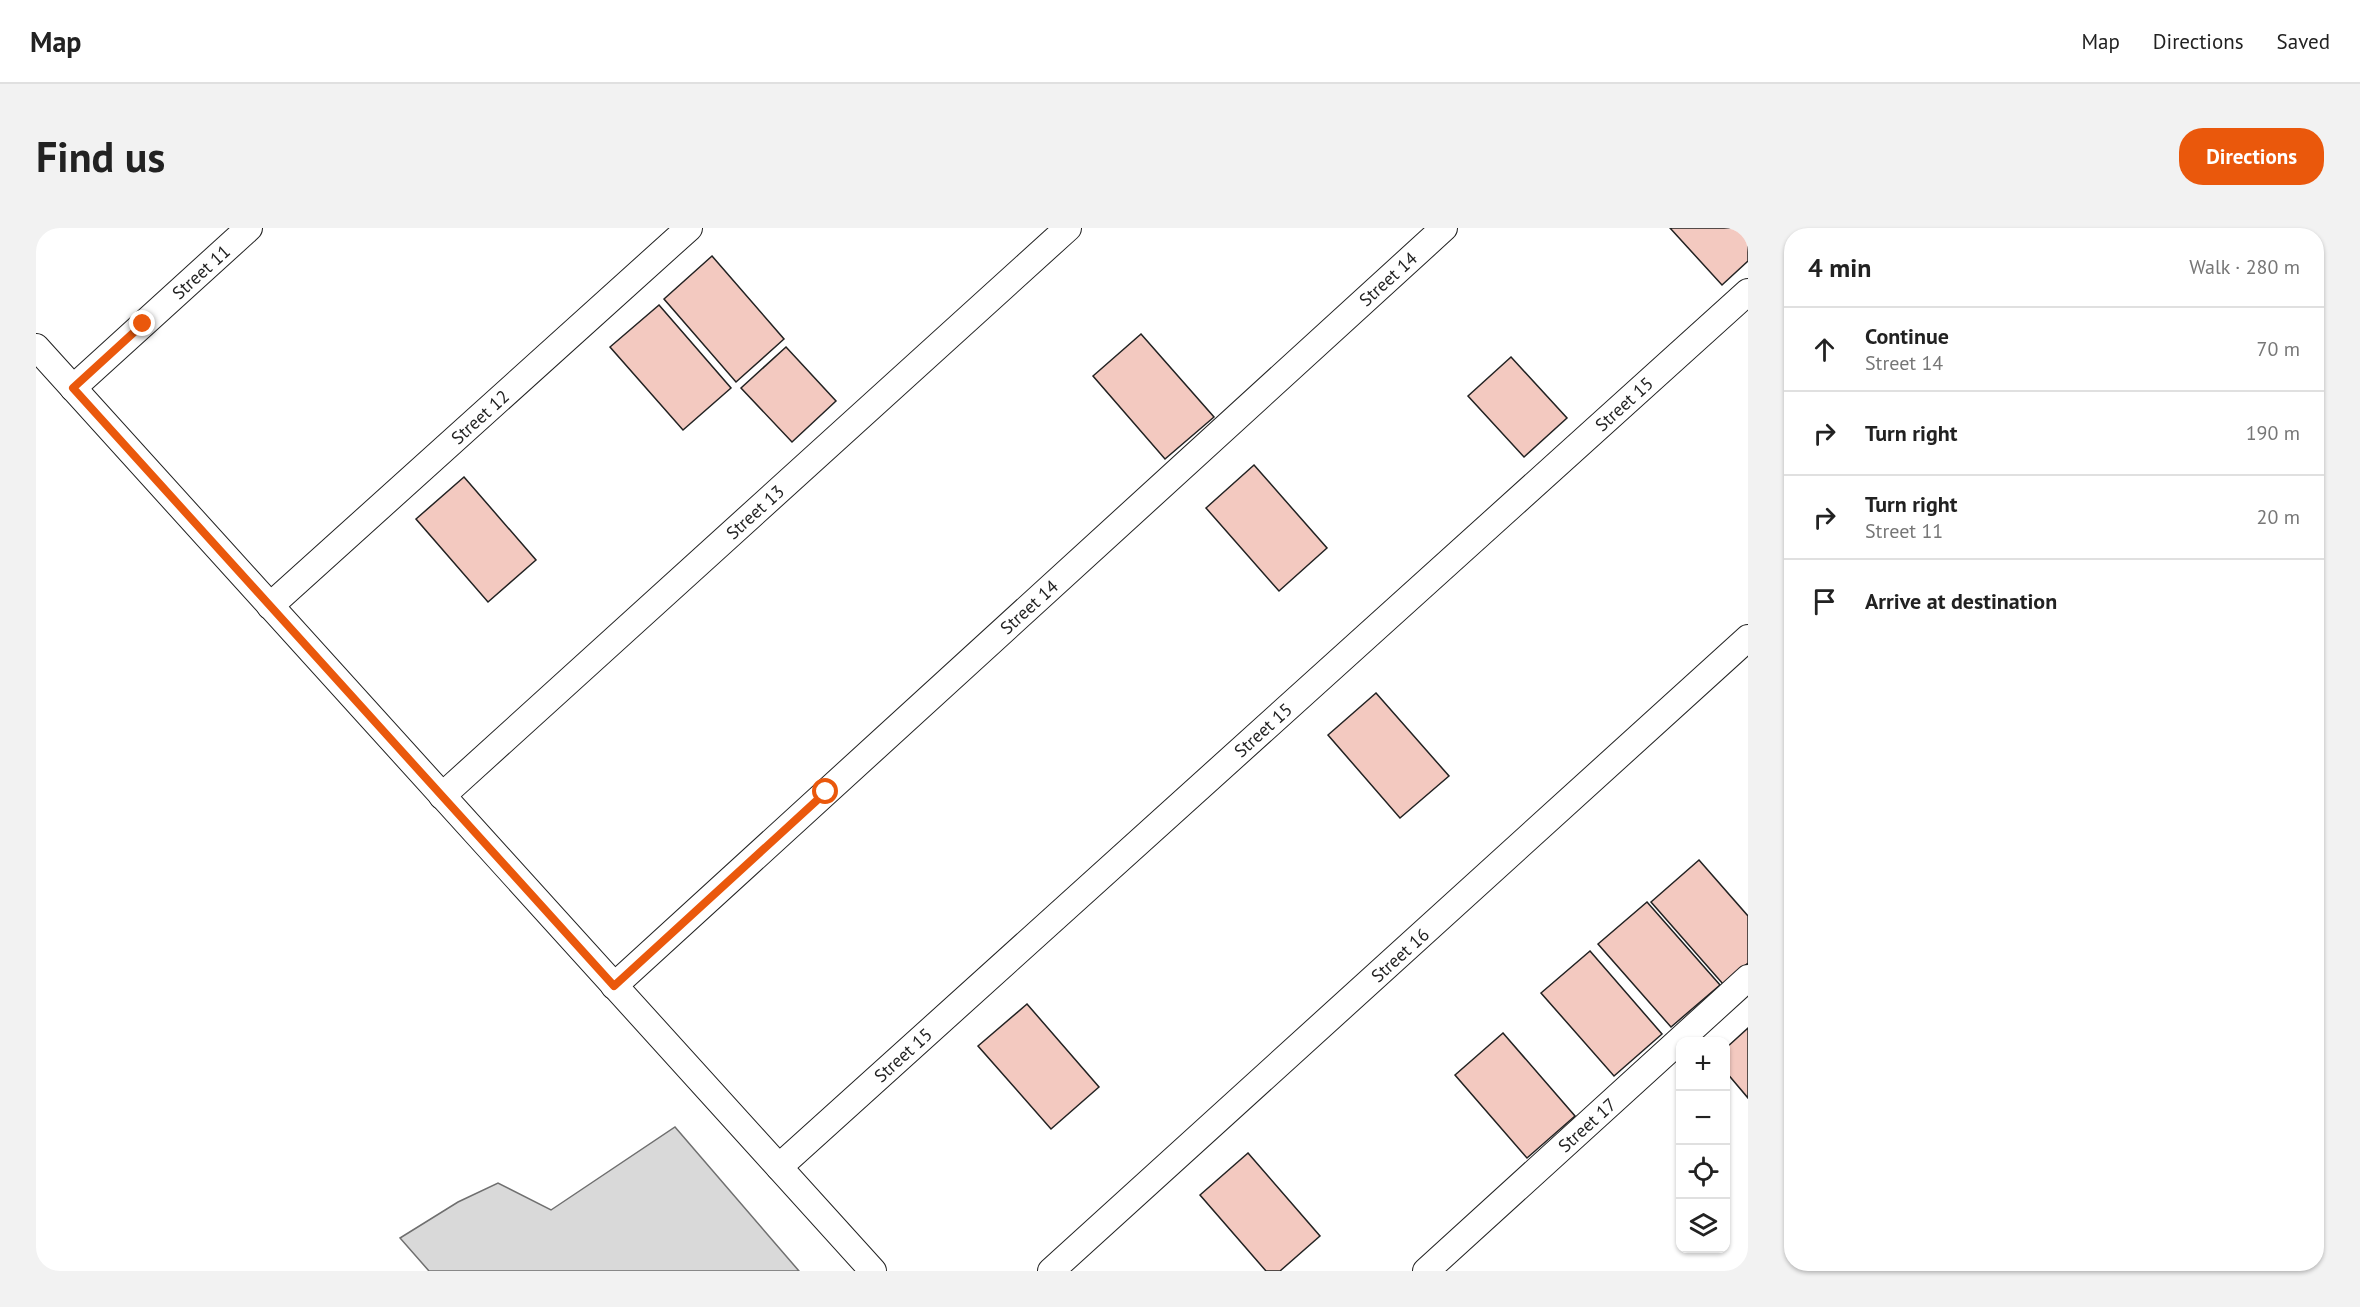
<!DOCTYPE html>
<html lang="en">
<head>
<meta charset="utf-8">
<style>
  body { margin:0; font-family:"PT Sans",sans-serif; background:#f2f2f2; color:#222 }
  .controls { position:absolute; right:18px; bottom:18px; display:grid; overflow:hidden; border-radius:12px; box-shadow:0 2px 4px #0004 }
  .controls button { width:54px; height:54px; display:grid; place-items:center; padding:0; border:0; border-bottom:2px solid #e0e0e0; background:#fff; color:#222; font:30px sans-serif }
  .stop { position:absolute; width:18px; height:18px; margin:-14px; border:4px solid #ea580c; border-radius:50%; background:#fff }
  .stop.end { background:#ea580c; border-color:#fff; box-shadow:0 2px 6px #0008 }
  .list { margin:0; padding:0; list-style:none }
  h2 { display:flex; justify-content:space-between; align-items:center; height:78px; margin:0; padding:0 24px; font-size:26px }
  h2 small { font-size:20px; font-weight:400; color:#767676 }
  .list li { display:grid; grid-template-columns:39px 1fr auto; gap:18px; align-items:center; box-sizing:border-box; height:84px; padding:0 24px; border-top:2px solid #e0e0e0 }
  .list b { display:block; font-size:22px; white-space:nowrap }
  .list p { margin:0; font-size:20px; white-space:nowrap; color:#767676 }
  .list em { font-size:20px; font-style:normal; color:#767676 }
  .icon { flex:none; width:33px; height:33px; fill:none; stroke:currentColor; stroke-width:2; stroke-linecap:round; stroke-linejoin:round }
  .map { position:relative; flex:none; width:1712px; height:1043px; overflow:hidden; border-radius:24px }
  header { display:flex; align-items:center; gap:36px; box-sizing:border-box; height:84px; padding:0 30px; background:#fff; border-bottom:2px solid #e0e0e0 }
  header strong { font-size:28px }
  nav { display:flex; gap:33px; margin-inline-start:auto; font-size:21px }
  .intro { display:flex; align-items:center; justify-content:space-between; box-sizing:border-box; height:144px; padding:0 36px }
  h1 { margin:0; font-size:42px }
  .button { padding:15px 27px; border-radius:24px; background:#ea580c; color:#fff; font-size:21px; font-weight:700 }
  main { display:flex; gap:36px; padding:0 36px }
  aside { flex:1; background:#fff; border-radius:24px; box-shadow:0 2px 4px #0004 }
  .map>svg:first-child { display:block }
  .water { fill:#d9d9d9; stroke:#6f6f6f; stroke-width:1.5 }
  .building { fill:#f3c9c0; stroke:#222; stroke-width:1.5 }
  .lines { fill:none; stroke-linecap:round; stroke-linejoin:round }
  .street-casing { stroke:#222; stroke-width:28 }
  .street { stroke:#fff; stroke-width:26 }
  .route { stroke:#ea580c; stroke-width:8 }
  .labels { text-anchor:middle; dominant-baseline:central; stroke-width:4.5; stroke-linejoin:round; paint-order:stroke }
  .street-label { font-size:18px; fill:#222; stroke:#fff }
</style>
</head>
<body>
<header>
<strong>Map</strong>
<nav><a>Map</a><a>Directions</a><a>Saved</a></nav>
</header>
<div class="intro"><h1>Find us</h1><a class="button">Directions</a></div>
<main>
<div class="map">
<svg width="1712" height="1043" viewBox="0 0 1712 1043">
  <rect width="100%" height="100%" fill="#fff"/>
  <!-- water -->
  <path class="water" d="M639,899L763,1043H393L364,1010L422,974L462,955L515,982Z"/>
  <!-- building -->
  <g class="building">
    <path d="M1634,0H1712V33L1686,57Z"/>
    <path d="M676,28L748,111L700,154L628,71Z"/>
    <path d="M623,77L695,160L647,202L574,119Z"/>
    <path d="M1105,106L1178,189L1129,231L1057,148Z"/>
    <path d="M750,119L800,173L756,214L705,160Z"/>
    <path d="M1475,129L1531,190L1488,229L1432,168Z"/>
    <path d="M1218,237L1291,320L1243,363L1170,280Z"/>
    <path d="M428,249L500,332L452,374L380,291Z"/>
    <path d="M1340,465L1413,548L1364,590L1292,507Z"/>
    <path d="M1663,632L1712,688V735L1687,756L1615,674Z"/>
    <path d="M1611,674L1684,757L1635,799L1562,716Z"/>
    <path d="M1554,723L1626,806L1578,848L1505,765Z"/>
    <path d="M991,776L1063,859L1015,901L942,818Z"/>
    <path d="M1712,800V870L1690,844V820Z"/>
    <path d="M1467,805L1539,888L1491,930L1419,847Z"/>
    <path d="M1212,925L1284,1008L1244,1043H1230L1164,967Z"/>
  </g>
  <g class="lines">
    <!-- street casing -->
    <g class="street-casing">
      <g id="street">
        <path d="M0,119L837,1043"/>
        <path d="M37,160L213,0"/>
        <path d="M234,378L653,0"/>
        <path d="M406,568L1032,0"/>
        <path d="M578,758L1408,0"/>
        <path d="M743,939L1712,64"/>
        <path d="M1015,1043L1712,410"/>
        <path d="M1390,1043L1712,750"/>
      </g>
    </g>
    <!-- street -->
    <use href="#street" class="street"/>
  </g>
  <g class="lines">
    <!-- route -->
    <path class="route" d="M107,96L37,160L578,758L790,564"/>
  </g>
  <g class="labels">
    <!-- street labels -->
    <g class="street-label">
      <text transform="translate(165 44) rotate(-42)">Street 11</text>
      <text transform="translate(1352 51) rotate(-42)">Street 14</text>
      <text transform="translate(1588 176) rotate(-42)">Street 15</text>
      <text transform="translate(444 189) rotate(-42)">Street 12</text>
      <text transform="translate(719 284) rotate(-42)">Street 13</text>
      <text transform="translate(993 379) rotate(-42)">Street 14</text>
      <text transform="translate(1227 502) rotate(-42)">Street 15</text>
      <text transform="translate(1364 727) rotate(-42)">Street 16</text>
      <text transform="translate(867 827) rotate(-42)">Street 15</text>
      <text transform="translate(1551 897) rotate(-42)">Street 17</text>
    </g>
  </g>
</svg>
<div class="controls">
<button>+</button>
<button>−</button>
<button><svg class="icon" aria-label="locate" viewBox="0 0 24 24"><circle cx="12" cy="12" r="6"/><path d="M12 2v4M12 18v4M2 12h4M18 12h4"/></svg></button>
<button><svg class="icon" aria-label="layers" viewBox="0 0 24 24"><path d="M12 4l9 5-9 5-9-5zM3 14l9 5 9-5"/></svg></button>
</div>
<div class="stop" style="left:790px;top:564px"></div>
<div class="stop end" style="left:107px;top:96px"></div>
</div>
<aside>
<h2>4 min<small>Walk · 280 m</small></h2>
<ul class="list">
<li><svg class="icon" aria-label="ahead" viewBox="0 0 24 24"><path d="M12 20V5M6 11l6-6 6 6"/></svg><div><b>Continue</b><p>Street 14</p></div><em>70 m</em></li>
<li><svg class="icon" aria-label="right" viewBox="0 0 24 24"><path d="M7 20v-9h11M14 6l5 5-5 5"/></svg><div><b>Turn right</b></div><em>190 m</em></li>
<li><svg class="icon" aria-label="right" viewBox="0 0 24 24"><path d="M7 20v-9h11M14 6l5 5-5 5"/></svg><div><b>Turn right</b><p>Street 11</p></div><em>20 m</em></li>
<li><svg class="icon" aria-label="arrive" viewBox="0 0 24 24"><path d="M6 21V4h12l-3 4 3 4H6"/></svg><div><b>Arrive at destination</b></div></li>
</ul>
</aside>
</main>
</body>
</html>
